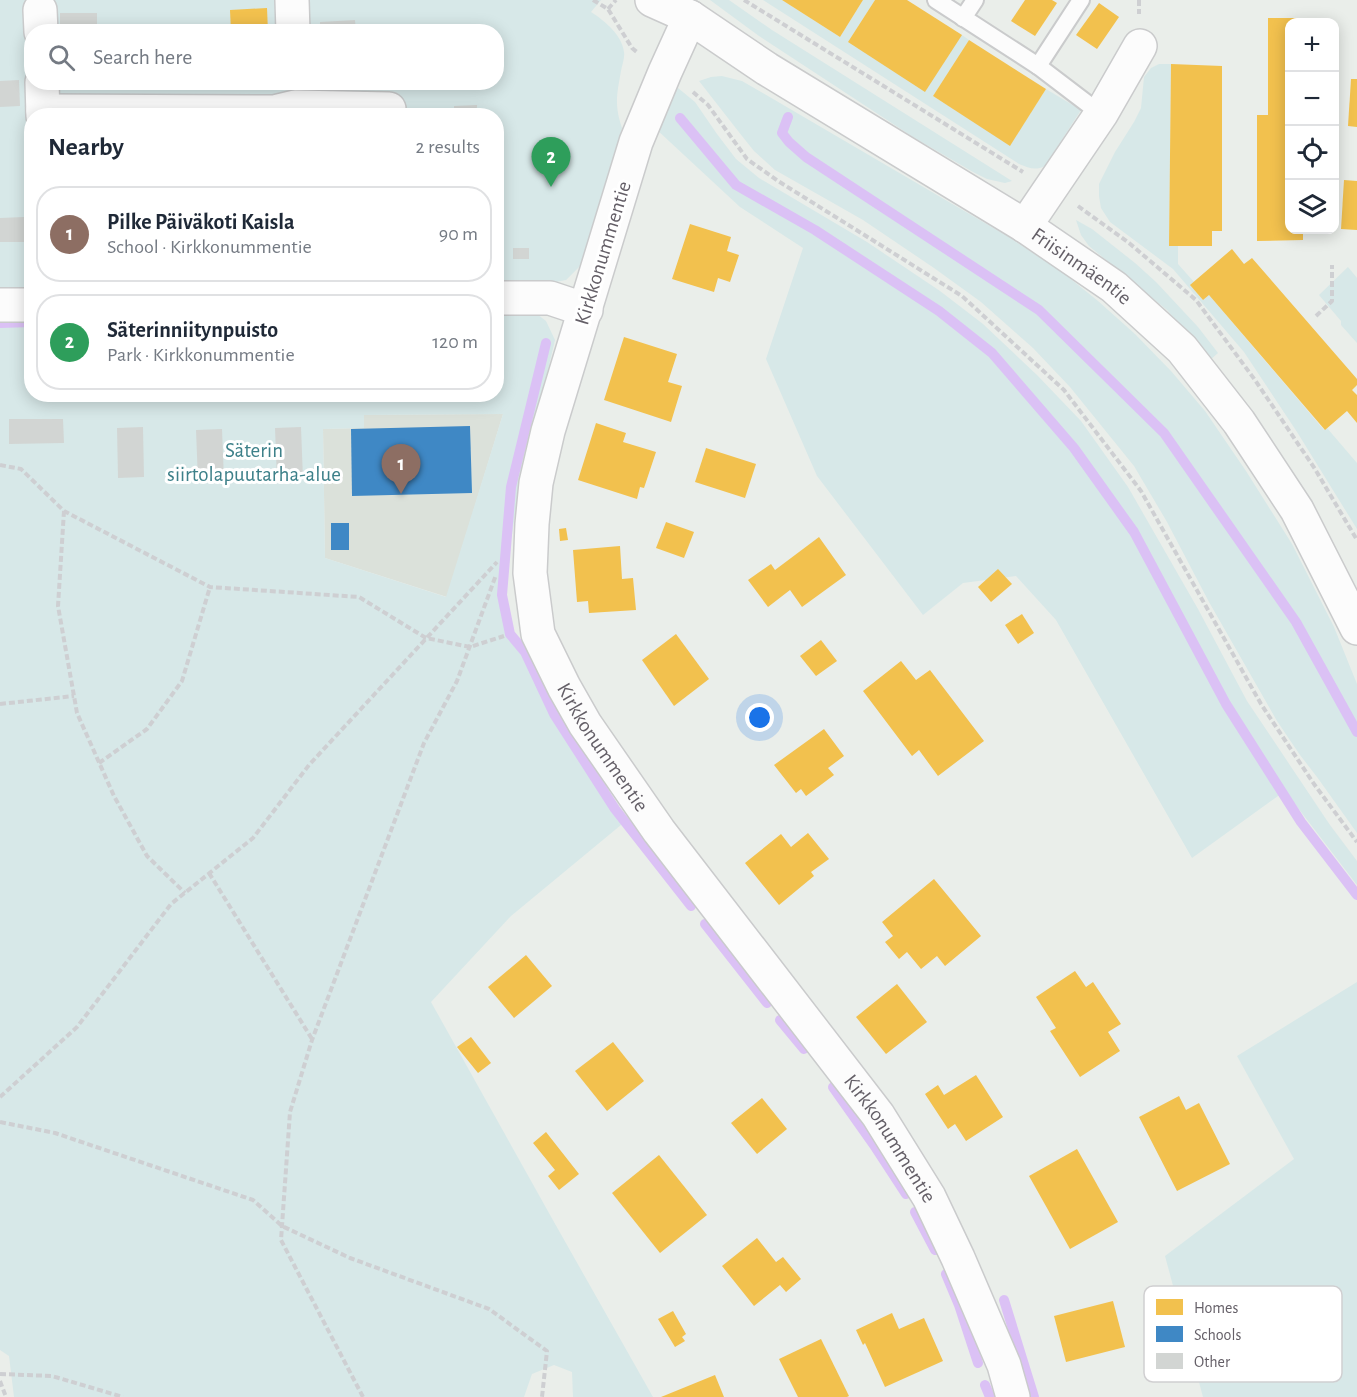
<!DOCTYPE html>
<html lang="en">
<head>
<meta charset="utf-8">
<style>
  body { margin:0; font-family:"Alegreya Sans",sans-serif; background:#f6f6f7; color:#1f2937 }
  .controls { position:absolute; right:18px; top:18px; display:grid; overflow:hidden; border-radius:12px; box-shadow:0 3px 15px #0003 }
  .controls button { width:54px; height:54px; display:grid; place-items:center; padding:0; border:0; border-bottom:2px solid #e0e1e3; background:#fff; color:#1f2937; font:30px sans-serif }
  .you { position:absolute; left:760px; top:718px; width:21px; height:21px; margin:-15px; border:4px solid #fff; border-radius:50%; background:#1a73e8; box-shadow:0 0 0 9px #1a73e833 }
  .badge { display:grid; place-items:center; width:39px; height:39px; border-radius:50%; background:#7c3aed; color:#fff; font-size:20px; font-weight:700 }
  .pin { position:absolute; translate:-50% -50px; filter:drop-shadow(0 2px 3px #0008) }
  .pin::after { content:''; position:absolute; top:32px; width:21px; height:18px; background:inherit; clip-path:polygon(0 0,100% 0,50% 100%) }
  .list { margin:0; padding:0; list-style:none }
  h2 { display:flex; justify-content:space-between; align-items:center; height:78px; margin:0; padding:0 24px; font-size:26px }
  h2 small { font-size:20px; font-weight:400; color:#747a83 }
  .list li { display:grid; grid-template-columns:39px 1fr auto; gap:18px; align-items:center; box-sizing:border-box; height:96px; margin:0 12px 12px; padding:0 12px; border:2px solid #e0e1e3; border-radius:24px }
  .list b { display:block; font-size:22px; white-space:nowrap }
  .list p { margin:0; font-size:20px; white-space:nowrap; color:#747a83 }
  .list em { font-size:20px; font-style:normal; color:#747a83 }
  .icon { flex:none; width:33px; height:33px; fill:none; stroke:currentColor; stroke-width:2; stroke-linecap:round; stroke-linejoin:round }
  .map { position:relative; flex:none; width:1357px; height:1397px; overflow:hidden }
  .search { position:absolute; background:#fff; box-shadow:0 3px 15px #0003; left:24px; top:24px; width:480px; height:66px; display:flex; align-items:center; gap:15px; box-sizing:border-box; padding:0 21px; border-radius:24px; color:#747a83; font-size:22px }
  .panel { position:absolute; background:#fff; box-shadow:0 3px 15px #0003; left:24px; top:108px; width:480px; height:294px; border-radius:24px }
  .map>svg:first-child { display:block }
  .education { fill:#dbe1da }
  .green { fill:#d7e8e8; fill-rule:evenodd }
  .homes { fill:#f2c14e }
  .schools { fill:#3f88c5 }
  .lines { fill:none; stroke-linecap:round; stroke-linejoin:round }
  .stream { stroke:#dbc1f5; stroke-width:10 }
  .building { fill:#d2d5d3 }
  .lane-casing { stroke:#cacbcc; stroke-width:20 }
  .street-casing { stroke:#cacbcc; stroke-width:36 }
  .secondary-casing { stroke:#cacbcc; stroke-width:36 }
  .path { stroke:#cecfd2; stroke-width:4; stroke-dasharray:6 3; stroke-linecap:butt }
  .lane { stroke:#fcfcfc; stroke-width:16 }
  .street { stroke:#fcfcfc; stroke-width:33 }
  .secondary { stroke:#fcfcfc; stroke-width:33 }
  .labels { text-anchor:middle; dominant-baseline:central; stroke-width:6; stroke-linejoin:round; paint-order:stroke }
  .street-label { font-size:21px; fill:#645f67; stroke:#fff }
  .park-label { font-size:21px; fill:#3d8089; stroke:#fff }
  .key { fill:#fff; stroke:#d0cfd1; stroke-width:1.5 }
  .key-label { font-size:16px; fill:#645f67 }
</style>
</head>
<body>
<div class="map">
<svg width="1357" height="1397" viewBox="0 0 1357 1397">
  <rect width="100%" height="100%" fill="#eaeeea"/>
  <!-- education -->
  <path class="education" d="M503,414L447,597L325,558L323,429L363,428L364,415Z"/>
  <!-- green -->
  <g class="green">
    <path d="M0,0H601L591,12C605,21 622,35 624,52C625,58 622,65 621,71C617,94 614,104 622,128L589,247L580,266L566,280L545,284L525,305L546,321L555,340L517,502L504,586L513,633L529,655L541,687L627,820L511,916L431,1002L554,1222L653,1397H573L572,1372L554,1365L532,1374L524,1397H14L9,1356L0,1350ZM32,32H496V82H32ZM32,116H496V394H32ZM503,414L446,597L325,558L323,429L364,428V415Z"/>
    <path d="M710,0H729L772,30L1012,181L1005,183L987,179L973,172L913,137L759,36Z"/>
    <path d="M763,0H782L840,37L863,0H875L848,42L962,35L969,40L933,96L1010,145L1046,89L1081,110L1045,166C1035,171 1029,168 1019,164Z"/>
    <path d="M1159,64H1171L1169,245L1178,246V264L1194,282L1191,286L1203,300L1209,295L1324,430L1327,428L1357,463V529L1297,432L1244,352L1173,269L1110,222L1101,208L1099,196V184L1115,152L1134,122L1141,108L1144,77L1151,68Z"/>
    <path d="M722,76L742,81L761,92L1007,236L1062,272L1098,301L1135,334L1171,371L1205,411L1246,471L1292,544L1334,627L1357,684V833L1317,777L1300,755L1277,721L1209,602L1167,522L1134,466L1070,387L1033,348L981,302L934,268L863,220L775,170L754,151L742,136L699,81L711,77Z"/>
    <path d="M678,88L695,102L717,134L736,159L759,178L867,242L940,291L983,324L1037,375L1081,421L1128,487L1198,609L1247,701L1330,825L1357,861V885L1285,791L1192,858L1056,620L1016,576L963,583L923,615L817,476L766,359L803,248L740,207L656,129L670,96Z"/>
    <path d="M1076,220L1092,229L1135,263L1156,282L1198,327L1218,353L1210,360L1167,310L1089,246L1081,235Z"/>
    <path d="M1348,267L1357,278V343L1341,325V321L1319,295Z"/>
    <path d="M1357,982V1397H1203L1165,1256L1294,1159L1237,1056Z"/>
  </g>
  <!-- homes -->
  <g class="homes">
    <path d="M782,0H863L840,37Z"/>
    <path d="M875,0H907L962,35L925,92L848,42Z"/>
    <path d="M1025,0H1052L1057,3L1035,36L1011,21Z"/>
    <path d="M1099,3L1119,17L1097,49L1076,35Z"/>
    <path d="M267,8L268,32H231L230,10Z"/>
    <path d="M1268,18H1313V22H1290V230H1303V240L1257,241V115H1268Z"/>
    <path d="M969,40L1046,89L1010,146L933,96Z"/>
    <path d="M1171,64L1222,66V231H1212V246H1169Z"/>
    <path d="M1351,79H1357V127L1348,126Z"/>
    <path d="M1344,180L1357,181V230L1341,229Z"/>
    <path d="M690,224L731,237L727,251L739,255L730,282L718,278L714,292L672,279Z"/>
    <path d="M1232,249L1244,264L1252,258L1357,379V385L1352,390L1357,395V423L1347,411L1325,430L1209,295L1203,300L1190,285Z"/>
    <path d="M624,337L677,354L668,382L682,386L671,422L604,400Z"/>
    <path d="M596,423L626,433L623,442L656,452L644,488L640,487L637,499L578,480Z"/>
    <path d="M706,448L756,464L745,498L695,482Z"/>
    <path d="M666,522L694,532L684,558L656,548Z"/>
    <path d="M566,528L568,540L560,541L559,529Z"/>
    <path d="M819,537L846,575L802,607L790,590L768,607L748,580L771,564L775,570Z"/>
    <path d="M620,546L622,579L633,578L636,610L589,613L588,601L577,602L573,550Z"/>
    <path d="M998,569L1012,584L991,602L978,587Z"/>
    <path d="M1022,614L1034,633L1018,644L1005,625Z"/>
    <path d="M676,634L709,679L674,706L642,660Z"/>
    <path d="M821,640L837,661L816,676L800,656Z"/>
    <path d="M901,661L916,680L930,670L984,741L938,776L919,750L912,756L863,691Z"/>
    <path d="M824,729L844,756L828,768L834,775L806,796L801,789L796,793L774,765Z"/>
    <path d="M808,833L829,859L811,872L814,876L779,905L745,863L781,834L791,847Z"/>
    <path d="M934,879L981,936L945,966L937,956L921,969L907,952L899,959L885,942L893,936L882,922Z"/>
    <path d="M526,955L552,986L514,1018L488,987Z"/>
    <path d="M1075,971L1086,987L1093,982L1121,1024L1108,1032L1120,1051L1080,1077L1050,1031L1056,1028L1036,997Z"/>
    <path d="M897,984L927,1022L886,1054L856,1017Z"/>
    <path d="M471,1037L491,1063L478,1073L457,1047Z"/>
    <path d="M613,1042L644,1081L607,1111L575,1071Z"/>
    <path d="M976,1075L1003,1117L966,1141L955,1124L948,1129L925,1094L938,1085L944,1095Z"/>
    <path d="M1179,1096L1186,1110L1199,1103L1230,1164L1177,1191L1139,1117Z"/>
    <path d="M762,1098L787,1129L757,1154L731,1123Z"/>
    <path d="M546,1132L579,1174L559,1190L548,1176L555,1170L533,1143Z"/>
    <path d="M1077,1149L1118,1222L1070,1249L1029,1176Z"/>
    <path d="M659,1155L707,1215L660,1253L612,1193Z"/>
    <path d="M757,1238L776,1262L783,1257L801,1279L786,1292L780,1285L754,1306L722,1266Z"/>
    <path d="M1113,1301L1125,1347L1066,1362L1054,1316Z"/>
    <path d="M673,1311L686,1334L682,1337L685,1341L675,1347L658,1319Z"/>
    <path d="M892,1313L899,1329L924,1318L943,1361L885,1387L865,1343L863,1345L856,1330Z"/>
    <path d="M821,1339L849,1396L847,1397H798L779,1359Z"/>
    <path d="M715,1375L724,1397H661Z"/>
  </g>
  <!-- schools -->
  <g class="schools">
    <path d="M470,426L472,493L352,496L351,429Z"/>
    <rect x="331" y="523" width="18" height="27"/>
  </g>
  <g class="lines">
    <!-- stream -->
    <g class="stream">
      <path d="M788,117L782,133L789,142L806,157L1039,310L1164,433L1296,622L1357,732"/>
      <path d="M680,118L736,185L815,230L939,311L992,353L1074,448L1134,532L1226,704L1301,822L1357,895"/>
      <path d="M0,323L32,322"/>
      <path d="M546,343L511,487L502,595L510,634L525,652L554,714L615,809L691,906"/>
      <path d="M705,924L767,1003"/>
      <path d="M780,1020L804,1049"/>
      <path d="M833,1087L874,1145L906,1194"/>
      <path d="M915,1212L935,1250"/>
      <path d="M946,1274L959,1305L978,1363"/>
      <path d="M1004,1300L1034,1397"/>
      <path d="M985,1385L990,1397"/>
    </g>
  </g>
  <!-- building -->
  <g class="building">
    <rect x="60" y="13" width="37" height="19"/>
    <path d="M355,20L356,32H320V22Z"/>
    <rect x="135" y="24" width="38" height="8"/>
    <path d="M19,80L20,106L0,107V81Z"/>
    <path d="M477,105V116H454V106Z"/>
    <path d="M24,217L25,242H0V218Z"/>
    <rect x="513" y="248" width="16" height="11"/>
    <path d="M9,419H63L64,443L9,444Z"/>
    <path d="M143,427L144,477L118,478L117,428Z"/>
    <path d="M301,427L303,479L277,480L275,428Z"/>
    <path d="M222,429L224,480L198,481L196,430Z"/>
  </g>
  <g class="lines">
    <!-- lane casing -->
    <g class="lane-casing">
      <g id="lane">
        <path d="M936,0L1038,66L1101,114"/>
        <path d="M963,18L975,0"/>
        <path d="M1038,66L1081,0"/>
      </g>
    </g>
    <!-- street casing -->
    <g class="street-casing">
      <g id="street">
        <path d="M292,0L293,32"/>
        <path d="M40,10L41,32"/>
        <path id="s1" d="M690,17L665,72L636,142L548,431L536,483L532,524L530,573L538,634L564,687L585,724L659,831L878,1115L929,1197L958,1258L1004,1365L1013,1397"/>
        <path d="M42,82L43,116"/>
        <path d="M43,111L274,112L295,107L389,109"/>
        <path d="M1025,226L1101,114L1140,46"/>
        <path d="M496,298H550L586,310"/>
        <path d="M0,305H32"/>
      </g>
    </g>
    <!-- secondary casing -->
    <g class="secondary-casing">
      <g id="secondary">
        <path id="s2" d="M652,0L690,17L767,69L1025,226L1114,287L1182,349L1239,422L1297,510L1357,628"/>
      </g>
    </g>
    <!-- path -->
    <g class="path">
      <path d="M593,0L608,9L632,48L638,53"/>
      <path d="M744,0L1023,172"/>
      <path d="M1139,0V14"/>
      <path d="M608,9L616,0"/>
      <path d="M693,92L708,105L747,159L778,181L962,296L1064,390L1141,491L1261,704L1314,784L1357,842"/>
      <path d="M1078,206L1129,243L1196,300L1255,380L1315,469L1357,540"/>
      <path d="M1316,316L1332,301V265"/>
      <path d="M0,465L21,469L64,511L210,587L359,597L426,638L470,647L504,636"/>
      <path d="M64,511L58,606L77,713L114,796L147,856L185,893"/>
      <path d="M0,704L74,696"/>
      <path d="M99,763L147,729L182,681L210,587"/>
      <path d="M209,873L312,1039"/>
      <path d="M0,1097L77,1027L171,904L253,838L309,765L497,562"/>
      <path d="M0,1122L55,1133L253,1200L282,1226L350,1258L489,1309L547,1351L542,1397"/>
      <path d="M0,1374L52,1376L123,1397"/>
      <path d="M0,1381L6,1397"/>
      <path d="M363,1397L281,1240L290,1112L312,1040L424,743L457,681L496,575"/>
    </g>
    <!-- lane -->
    <use href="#lane" class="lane"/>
    <!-- street -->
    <use href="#street" class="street"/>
    <!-- secondary -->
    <use href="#secondary" class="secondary"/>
  </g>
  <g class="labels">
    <!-- street labels -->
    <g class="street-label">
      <text transform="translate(603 253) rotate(-73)">Kirkkonummentie</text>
      <text stroke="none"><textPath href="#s2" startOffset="506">Friisinmäentie</textPath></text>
      <text stroke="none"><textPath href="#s1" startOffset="774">Kirkkonummentie</textPath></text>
      <text stroke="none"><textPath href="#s1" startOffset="1260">Kirkkonummentie</textPath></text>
    </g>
    <!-- park labels -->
    <g class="park-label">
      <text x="254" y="450">Säterin<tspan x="254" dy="24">siirtolapuutarha-alue</tspan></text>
    </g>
  </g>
  <!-- legend -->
  <rect x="1144" y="1286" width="198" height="96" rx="9" class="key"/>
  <rect x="1156" y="1299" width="27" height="16" fill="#f2c14e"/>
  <rect x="1156" y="1326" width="27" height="16" fill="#3f88c5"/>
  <rect x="1156" y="1353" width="27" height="16" fill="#d2d5d3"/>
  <g class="key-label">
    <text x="1194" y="1313">Homes</text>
    <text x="1194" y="1340">Schools</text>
    <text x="1194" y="1367">Other</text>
  </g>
</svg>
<div class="controls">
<button>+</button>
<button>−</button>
<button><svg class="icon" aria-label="locate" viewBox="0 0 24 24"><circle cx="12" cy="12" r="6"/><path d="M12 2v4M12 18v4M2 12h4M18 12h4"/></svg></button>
<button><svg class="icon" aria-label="layers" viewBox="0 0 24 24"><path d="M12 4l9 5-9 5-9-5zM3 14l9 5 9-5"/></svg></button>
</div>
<div class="you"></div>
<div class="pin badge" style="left:401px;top:494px;background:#8d6e63">1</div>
<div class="pin badge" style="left:551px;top:187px;background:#2e9e5b">2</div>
<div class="search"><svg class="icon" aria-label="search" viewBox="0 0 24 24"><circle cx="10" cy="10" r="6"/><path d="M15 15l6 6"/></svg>Search here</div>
<section class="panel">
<h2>Nearby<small>2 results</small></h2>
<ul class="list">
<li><span class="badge" style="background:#8d6e63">1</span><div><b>Pilke Päiväkoti Kaisla</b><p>School · Kirkkonummentie</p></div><em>90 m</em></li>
<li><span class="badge" style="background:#2e9e5b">2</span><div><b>Säterinniitynpuisto</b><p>Park · Kirkkonummentie</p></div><em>120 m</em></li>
</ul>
</section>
</div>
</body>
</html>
